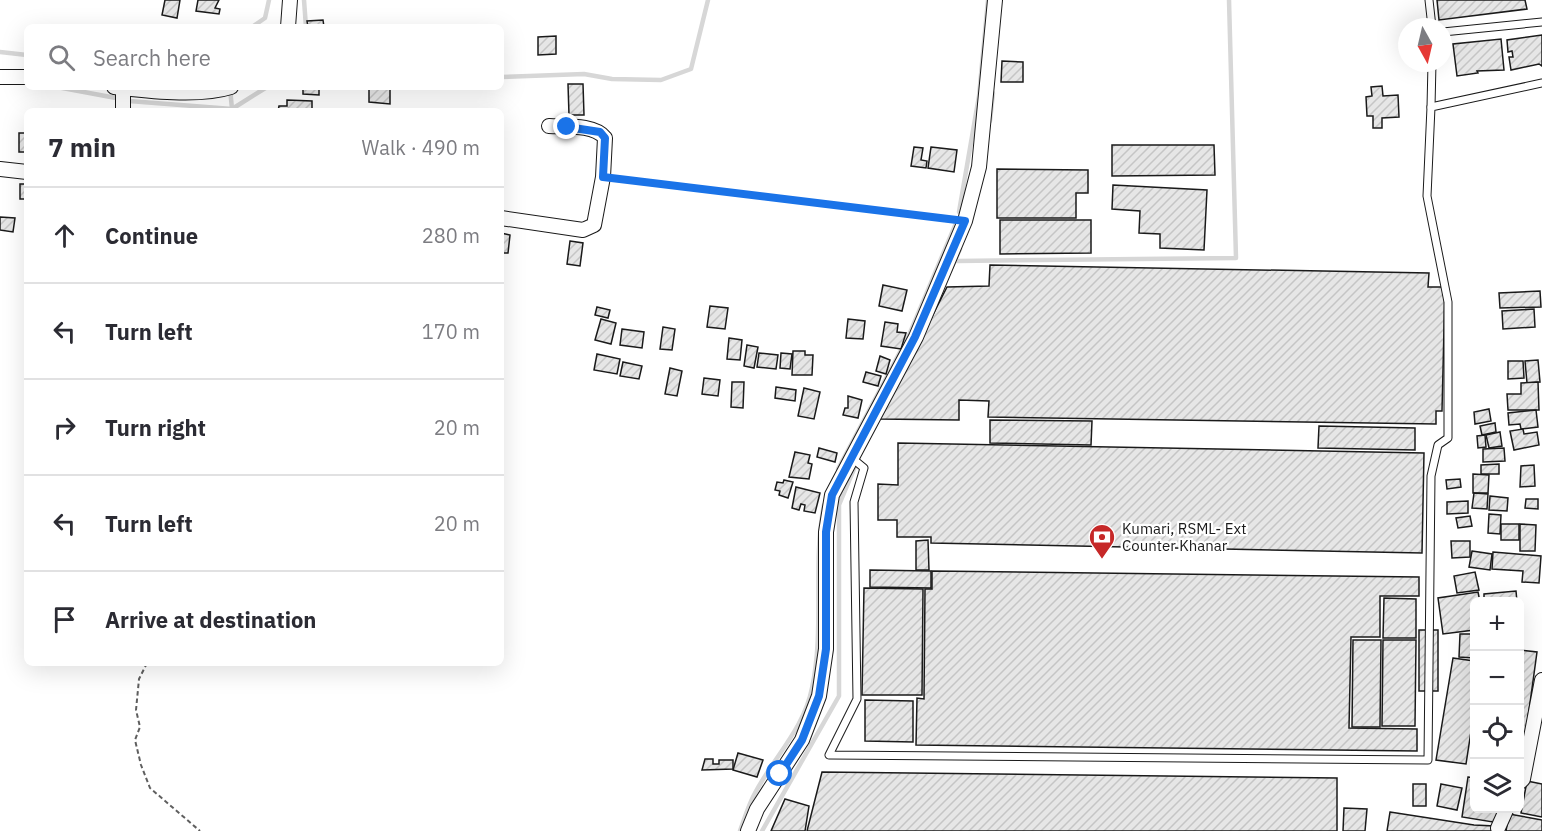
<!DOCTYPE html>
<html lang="en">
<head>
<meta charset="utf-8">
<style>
  body { margin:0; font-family:"IBM Plex Sans",sans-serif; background:#f2f2f3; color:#2b2b33 }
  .controls { position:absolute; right:18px; bottom:18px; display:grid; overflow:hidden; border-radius:9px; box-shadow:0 6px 24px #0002 }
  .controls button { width:54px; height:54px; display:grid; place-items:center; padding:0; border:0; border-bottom:2px solid #e1e1e2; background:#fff; color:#2b2b33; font:30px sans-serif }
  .compass { position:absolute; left:1398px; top:18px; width:54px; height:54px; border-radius:50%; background:#fff; box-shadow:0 6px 24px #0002; rotate:172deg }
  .stop { position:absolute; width:18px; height:18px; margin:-14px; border:4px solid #1a73e8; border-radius:50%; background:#fff }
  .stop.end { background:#1a73e8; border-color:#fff; box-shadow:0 2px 6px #0008 }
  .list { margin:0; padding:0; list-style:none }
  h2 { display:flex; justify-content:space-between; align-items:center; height:78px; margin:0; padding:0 24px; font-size:26px }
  h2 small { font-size:20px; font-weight:400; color:#7c7c81 }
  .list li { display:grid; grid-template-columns:39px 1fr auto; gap:18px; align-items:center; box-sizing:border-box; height:96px; padding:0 24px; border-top:2px solid #e1e1e2 }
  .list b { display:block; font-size:22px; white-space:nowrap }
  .list em { font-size:20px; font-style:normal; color:#7c7c81 }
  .icon { flex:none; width:33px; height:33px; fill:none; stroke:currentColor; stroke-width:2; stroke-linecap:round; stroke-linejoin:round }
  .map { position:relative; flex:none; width:1542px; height:831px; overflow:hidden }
  .search { position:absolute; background:#fff; box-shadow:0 6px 24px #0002; left:24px; top:24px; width:480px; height:66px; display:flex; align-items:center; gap:15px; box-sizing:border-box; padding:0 21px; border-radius:9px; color:#7c7c81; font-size:22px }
  .panel { position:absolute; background:#fff; box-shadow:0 6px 24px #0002; left:24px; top:108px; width:480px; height:558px; border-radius:9px }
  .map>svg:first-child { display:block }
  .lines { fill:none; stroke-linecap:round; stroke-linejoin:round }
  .stream { stroke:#d7d7d7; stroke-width:4.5 }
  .building { fill:url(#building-hatch); stroke:#1a1a1a; stroke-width:1.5 }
  .service-casing { stroke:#1a1a1a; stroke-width:9 }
  .minor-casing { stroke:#1a1a1a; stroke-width:16 }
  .path { stroke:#5f5f5f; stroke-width:2; stroke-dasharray:4.5 3; stroke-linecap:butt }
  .service { stroke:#fff; stroke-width:7 }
  .minor { stroke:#fff; stroke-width:14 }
  .route { stroke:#1a73e8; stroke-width:8 }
  .labels { text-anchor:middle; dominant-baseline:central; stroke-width:4.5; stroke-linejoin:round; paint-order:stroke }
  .poi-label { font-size:15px; fill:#1a1a1a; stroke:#fff; text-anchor:start }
</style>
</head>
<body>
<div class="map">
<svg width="1542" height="831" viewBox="0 0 1542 831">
  <defs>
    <pattern id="building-hatch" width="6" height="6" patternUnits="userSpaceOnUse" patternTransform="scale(1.5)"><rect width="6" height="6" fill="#e6e6e6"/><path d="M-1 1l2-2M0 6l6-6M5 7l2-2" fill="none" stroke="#c5c5c5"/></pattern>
  </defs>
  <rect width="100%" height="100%" fill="#fff"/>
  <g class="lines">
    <!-- stream -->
    <g class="stream">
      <path d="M304,0L306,27"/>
      <path d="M252,27L265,18L269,0"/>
      <path d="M0,52L27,55"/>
      <path d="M501,77L584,74L612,79L661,80L691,69L708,0"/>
      <path d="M57,87L116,98"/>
      <path d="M230,88L232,109"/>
      <path d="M129,101L232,109L267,87"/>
      <path d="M990,121L993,93"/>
      <path d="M959,212L979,96L988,0"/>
      <path d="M957,261L1236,258L1229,0"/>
      <path d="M950,271L960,249"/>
      <path d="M838,469L909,335L956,223"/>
      <path d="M740,831C744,820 748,807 753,797C771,760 804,730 812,688C825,628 812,565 824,505"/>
      <path d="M762,831L839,696V505L857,462"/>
    </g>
  </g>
  <!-- building -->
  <g class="building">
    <path d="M165,0H180L177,18L162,15Z"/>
    <path d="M198,0H219L215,8L220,9L219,14L196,11Z"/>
    <path d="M1437,0H1525L1527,9L1439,20Z"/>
    <path d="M323,20L324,27H308L307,21Z"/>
    <path d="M1542,35V66L1539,64L1511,70L1509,57H1513L1512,51L1508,52L1507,40Z"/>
    <path d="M556,36V54L538,55V37Z"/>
    <path d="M1501,39L1504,70L1477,71L1478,73L1457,76L1453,44Z"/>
    <path d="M1002,61L1023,62V82H1001Z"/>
    <path d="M568,84H583L584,115H569Z"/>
    <path d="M1382,86L1383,96L1398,95L1399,117L1382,118V128H1373V116H1367L1366,97L1372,96L1371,87Z"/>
    <path d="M303,87H319V95L303,94Z"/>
    <path d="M369,87H390V104L369,102Z"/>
    <path d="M287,100L312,101V111H278L279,106H287Z"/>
    <rect x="19" y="133" width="8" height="19"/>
    <path d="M1112,145H1214L1215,175L1112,176Z"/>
    <path d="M914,147L923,148L921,160L927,161L926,168L911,166Z"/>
    <path d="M931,147L957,150L954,172L928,168Z"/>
    <path d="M997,169L1088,170V193H1076V218H997Z"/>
    <rect x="20" y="184" width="7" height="15"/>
    <path d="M1113,185L1207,190L1204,250L1160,248V234L1139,233L1140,211L1112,209Z"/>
    <path d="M0,217L15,218L13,232L0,230Z"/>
    <path d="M1000,220H1091V253L1000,254Z"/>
    <path d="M501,233L510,235L508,253H501Z"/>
    <path d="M570,241L583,243L580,266L567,264Z"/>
    <path d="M990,265L1429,273L1428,287H1445L1442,411H1436V424L988,417L989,401L959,400V420L880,419L947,287L989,286Z"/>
    <path d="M883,285L907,290L902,311L879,306Z"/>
    <path d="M1540,291L1541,307L1500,308L1499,293Z"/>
    <path d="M710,306L728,308L725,329L707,327Z"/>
    <path d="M597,307L610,310L608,318L595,315Z"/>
    <path d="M1534,309L1535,327L1503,329L1502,311Z"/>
    <path d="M601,319L616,323L611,344L595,340Z"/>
    <path d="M848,319L865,321L863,339L846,338Z"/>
    <path d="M885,322L898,324L897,332L906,333L901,349L881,346Z"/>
    <path d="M663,327L675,329L672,350L660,349Z"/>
    <path d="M622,329L644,332L642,348L620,345Z"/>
    <path d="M729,338L742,340L740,360L727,359Z"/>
    <path d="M747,345L758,347L754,368L744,366Z"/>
    <path d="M793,351H805V355H813L812,375H792Z"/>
    <path d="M759,353L778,355L776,369L757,367Z"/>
    <path d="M781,353L792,354L790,369L780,368Z"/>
    <path d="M597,354L620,359L617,374L594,370Z"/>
    <path d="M880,356L890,360L886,374L876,371Z"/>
    <path d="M1538,360L1540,382L1527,383L1525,361Z"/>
    <path d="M1508,361H1523L1524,378L1508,379Z"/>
    <path d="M623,362L642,366L639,379L620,376Z"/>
    <path d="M670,368L682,371L677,396L665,394Z"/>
    <path d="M866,372L881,376L878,386L863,382Z"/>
    <path d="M704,378L720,380L718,396L702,394Z"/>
    <path d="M732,382H744L743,408L731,407Z"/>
    <path d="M1538,382L1539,410H1508L1507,394H1521V383Z"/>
    <path d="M776,387L796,390L795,401L775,398Z"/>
    <path d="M804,388L820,392L814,419L798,416Z"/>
    <path d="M848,396L862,400L858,418L843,415L845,408H848Z"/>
    <path d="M1489,409L1491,421L1475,424L1474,412Z"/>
    <path d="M1536,410L1538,427L1521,429L1520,424L1509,425L1508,413Z"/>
    <path d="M990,420L1092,421L1091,445L990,443Z"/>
    <path d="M1495,423L1496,432L1482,435L1480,426Z"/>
    <path d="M1319,426L1415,428V450L1318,448Z"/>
    <path d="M1523,429L1524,434L1537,432L1539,445L1514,450L1510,431Z"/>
    <path d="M1500,432L1502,446L1489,448L1486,435Z"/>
    <path d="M1485,435L1486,447L1478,448L1477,436Z"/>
    <path d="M898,443L1424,453L1422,553L931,543V537H897V520H878V484L898,485Z"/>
    <path d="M819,448L837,453L835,462L817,457Z"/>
    <path d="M1504,448L1505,461L1483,462V449Z"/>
    <path d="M795,452L810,455L808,463L812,464L809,479L789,477Z"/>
    <path d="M1499,464V474H1481V465Z"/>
    <path d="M1534,465L1535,486L1520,487L1521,466Z"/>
    <path d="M1473,474L1489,475L1488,493H1473Z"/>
    <path d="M1460,479L1461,487L1447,489L1446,480Z"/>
    <path d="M784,480L793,482L788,498L779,495L780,491L775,490L777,482L783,483Z"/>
    <path d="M796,487L820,493L815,513L804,511L805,505L801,504L799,510L792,508Z"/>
    <path d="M1474,493L1488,494L1487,509L1472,508Z"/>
    <path d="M1490,496L1508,498L1507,511L1489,510Z"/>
    <path d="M1526,499H1538V509L1525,508Z"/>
    <path d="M1468,501V513L1447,514V502Z"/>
    <path d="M1489,514L1501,515L1500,534L1488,533Z"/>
    <path d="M1470,516L1472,526L1458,528L1456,518Z"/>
    <rect x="1501" y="524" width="18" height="16"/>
    <path d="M1520,524L1536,525L1535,551H1520Z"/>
    <path d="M928,540L929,570H916V541Z"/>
    <path d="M1451,541H1470V557L1452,558Z"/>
    <path d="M1472,551L1492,554L1490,570L1469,567Z"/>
    <path d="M1493,552L1541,556L1539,583L1522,582L1523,571L1492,569Z"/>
    <path d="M870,570L931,571V588L870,587Z"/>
    <path d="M932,571L1419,577V596H1380V637H1351L1349,728L1417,729V751L916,745L917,698L924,699L925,589H932Z"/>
    <path d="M1475,572L1479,590L1457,593L1454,576Z"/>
    <path d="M864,588L923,589L922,695H862Z"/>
    <path d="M1516,591L1517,602H1484V594Z"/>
    <path d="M1478,592L1480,602H1474V630L1443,634L1438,598Z"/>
    <path d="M1384,598L1416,599V638H1383Z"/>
    <rect x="1419" y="630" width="19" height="61"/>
    <path d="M1460,634H1474V658L1459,657Z"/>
    <path d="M1353,640H1381L1380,727H1352Z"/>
    <path d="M1383,640H1416L1415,726H1382Z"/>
    <path d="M1520,650L1537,652L1520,776Z"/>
    <path d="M1453,658L1474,661V712L1466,764L1436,760Z"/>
    <path d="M865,700L913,701V742L865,741Z"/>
    <path d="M738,753L763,760L757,777L733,770Z"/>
    <path d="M705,759H713V764H719V760H733V769L702,770Z"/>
    <path d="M822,772L1337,778V831H807Z"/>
    <path d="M1468,777L1474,778V808H1501L1499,823L1462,817Z"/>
    <path d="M1527,781L1542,784V817L1521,813Z"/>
    <rect x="1413" y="784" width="13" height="22"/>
    <path d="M1441,784L1462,788L1457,810L1437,806Z"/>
    <path d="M785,799L809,806L805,831H771Z"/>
    <path d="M1344,808L1367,809L1365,831H1343Z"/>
    <path d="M1390,812L1474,825L1494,826L1491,831H1387Z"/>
    <path d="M1509,814L1542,820V831H1506Z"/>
  </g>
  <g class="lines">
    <!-- service casing -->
    <g class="service-casing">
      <g id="service">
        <path d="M1429,0L1432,27"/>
        <path d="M1443,32L1542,22"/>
        <path d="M1431,107L1432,63"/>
        <path d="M853,459L864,468L854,502L857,699L829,755L1428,760L1431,476L1438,445L1448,438V302L1427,196L1431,107L1542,83"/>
      </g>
    </g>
    <!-- minor casing -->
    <g class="minor-casing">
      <g id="minor">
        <path d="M288,27L290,0"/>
        <path d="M0,77H27"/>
        <path d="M114,87C147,91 200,97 231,87"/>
        <path d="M123,111V88"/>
        <path d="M0,169L27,172"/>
        <path d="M501,218L583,230L594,225L603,177L605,138C594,124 565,127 549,126"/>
        <path d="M1520,782L1523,779L1542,680"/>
        <path d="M1498,828L1507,808"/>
        <path d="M748,831L757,809L802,740L819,696L826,649V532L832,495L916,337L965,221L979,167L995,0"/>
      </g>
    </g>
    <!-- path -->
    <g class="path">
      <path d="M617,177L950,219"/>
      <path d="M147,663L139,679L136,710L140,727L135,740L141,765L150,788L200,831"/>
    </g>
    <!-- service -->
    <use href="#service" class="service"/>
    <!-- minor -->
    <use href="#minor" class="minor"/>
  </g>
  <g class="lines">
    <!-- route -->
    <path class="route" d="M567,127L600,132L605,138L603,177L965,221L915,337L832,495L826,532V649L819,696L802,740L780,774"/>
  </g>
  <!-- icons -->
  <defs>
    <g id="bank-pin" transform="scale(1.35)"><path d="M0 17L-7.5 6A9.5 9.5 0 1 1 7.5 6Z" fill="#c62828" stroke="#fff"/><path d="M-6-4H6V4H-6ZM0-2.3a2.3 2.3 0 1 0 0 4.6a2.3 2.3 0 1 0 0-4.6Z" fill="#fff"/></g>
  </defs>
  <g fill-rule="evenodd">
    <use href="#bank-pin" x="1102" y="537"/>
  </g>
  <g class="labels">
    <!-- poi labels -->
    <g class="poi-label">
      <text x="1122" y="528">Kumari, RSML- Ext<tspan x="1122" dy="17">Counter Khanar</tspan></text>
    </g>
  </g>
</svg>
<div class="controls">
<button>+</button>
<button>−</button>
<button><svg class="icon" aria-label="locate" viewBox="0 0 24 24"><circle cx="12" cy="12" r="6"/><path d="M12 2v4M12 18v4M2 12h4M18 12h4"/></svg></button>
<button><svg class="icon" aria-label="layers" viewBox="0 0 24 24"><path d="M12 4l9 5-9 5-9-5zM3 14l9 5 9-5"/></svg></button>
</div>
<svg class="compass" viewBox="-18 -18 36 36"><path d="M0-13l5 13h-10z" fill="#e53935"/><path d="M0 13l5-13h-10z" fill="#7c7c81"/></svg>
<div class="stop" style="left:780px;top:774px"></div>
<div class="stop end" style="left:567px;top:127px"></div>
<div class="search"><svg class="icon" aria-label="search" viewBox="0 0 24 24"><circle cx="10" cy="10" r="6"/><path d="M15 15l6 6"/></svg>Search here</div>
<section class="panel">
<h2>7 min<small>Walk · 490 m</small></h2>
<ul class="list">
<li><svg class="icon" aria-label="ahead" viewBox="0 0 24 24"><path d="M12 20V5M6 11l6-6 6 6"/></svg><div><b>Continue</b></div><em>280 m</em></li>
<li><svg class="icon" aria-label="left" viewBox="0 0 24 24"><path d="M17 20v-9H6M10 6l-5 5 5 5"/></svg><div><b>Turn left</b></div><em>170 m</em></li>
<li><svg class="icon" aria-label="right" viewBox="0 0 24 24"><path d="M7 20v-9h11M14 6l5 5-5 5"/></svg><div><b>Turn right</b></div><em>20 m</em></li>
<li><svg class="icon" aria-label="left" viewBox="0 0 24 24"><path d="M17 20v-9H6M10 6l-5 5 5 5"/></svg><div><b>Turn left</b></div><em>20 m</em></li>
<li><svg class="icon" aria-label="arrive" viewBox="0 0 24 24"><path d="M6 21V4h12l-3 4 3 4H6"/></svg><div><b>Arrive at destination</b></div></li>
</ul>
</section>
</div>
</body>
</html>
